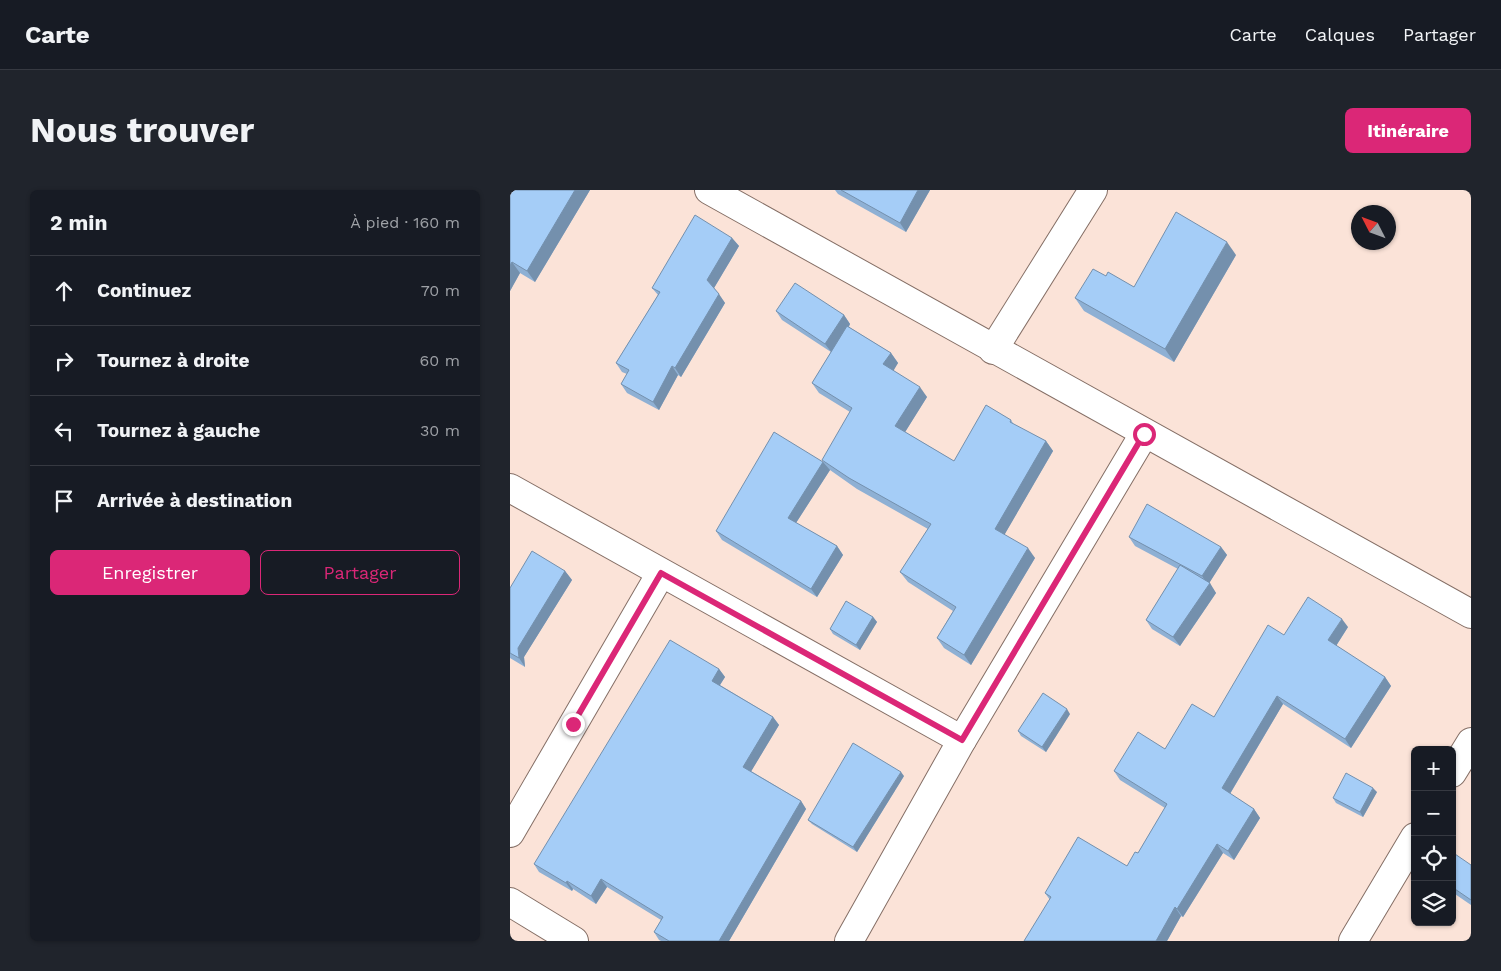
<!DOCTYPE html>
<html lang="fr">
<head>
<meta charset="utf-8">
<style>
  body { margin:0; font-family:"Work Sans",sans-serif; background:#20242c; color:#f1f3f6 }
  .controls { position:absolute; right:15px; bottom:15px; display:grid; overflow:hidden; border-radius:8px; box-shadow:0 1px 4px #0004 }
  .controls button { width:45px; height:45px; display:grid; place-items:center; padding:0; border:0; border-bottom:1px solid #363941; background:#171b24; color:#f1f3f6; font:25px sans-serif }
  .compass { position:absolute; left:841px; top:15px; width:45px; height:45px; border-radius:50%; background:#171b24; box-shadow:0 1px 4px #0004; rotate:312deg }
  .stop { position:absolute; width:15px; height:15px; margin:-11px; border:4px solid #db2777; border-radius:50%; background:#fff }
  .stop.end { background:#db2777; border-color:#fff; box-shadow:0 1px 5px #0008 }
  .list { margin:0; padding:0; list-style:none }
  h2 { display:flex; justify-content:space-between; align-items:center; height:65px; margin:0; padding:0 20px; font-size:21px }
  h2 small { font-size:16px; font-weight:400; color:#9ea1a6 }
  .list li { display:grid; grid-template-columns:32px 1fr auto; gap:15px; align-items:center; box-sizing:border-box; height:70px; padding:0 20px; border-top:1px solid #363941 }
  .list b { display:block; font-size:19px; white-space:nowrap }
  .list em { font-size:16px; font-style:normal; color:#9ea1a6 }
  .actions { display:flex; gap:10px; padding:15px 20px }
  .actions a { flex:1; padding:11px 0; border:1px solid #db2777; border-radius:8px; text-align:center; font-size:18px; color:#db2777 }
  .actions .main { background:#db2777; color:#fff }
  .icon { flex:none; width:28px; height:28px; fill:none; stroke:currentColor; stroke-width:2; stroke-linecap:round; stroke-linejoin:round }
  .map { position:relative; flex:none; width:961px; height:751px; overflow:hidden; border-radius:8px }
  header { display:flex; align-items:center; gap:30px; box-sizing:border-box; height:70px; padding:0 25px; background:#171b24; border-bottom:1px solid #363941 }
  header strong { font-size:24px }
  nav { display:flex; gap:28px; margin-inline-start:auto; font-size:18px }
  .intro { display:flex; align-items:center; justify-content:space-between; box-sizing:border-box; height:120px; padding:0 30px }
  h1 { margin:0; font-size:35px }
  .button { padding:12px 22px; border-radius:8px; background:#db2777; color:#fff; font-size:18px; font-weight:700 }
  main { display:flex; gap:30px; padding:0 30px }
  aside { flex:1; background:#171b24; border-radius:8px; box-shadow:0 1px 4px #0004 }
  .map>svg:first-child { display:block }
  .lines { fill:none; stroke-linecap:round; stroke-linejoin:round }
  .street-casing { stroke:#856f66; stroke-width:30 }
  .street { stroke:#fff; stroke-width:28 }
  .wall { fill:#8eb0d4 }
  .shaded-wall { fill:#7490ad }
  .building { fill:#a5cdf7; stroke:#7490ad }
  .route { stroke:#db2777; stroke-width:6 }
</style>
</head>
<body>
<header>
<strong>Carte</strong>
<nav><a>Carte</a><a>Calques</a><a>Partager</a></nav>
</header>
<div class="intro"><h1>Nous trouver</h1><a class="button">Itinéraire</a></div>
<main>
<aside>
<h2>2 min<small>À pied · 160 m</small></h2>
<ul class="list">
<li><svg class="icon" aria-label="ahead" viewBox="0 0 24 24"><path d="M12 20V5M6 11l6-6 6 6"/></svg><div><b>Continuez</b></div><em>70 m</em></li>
<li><svg class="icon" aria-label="right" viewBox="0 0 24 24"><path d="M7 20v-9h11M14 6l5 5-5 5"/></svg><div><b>Tournez à droite</b></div><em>60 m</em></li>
<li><svg class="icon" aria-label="left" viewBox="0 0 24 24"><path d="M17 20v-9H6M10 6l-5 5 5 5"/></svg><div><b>Tournez à gauche</b></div><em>30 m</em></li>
<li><svg class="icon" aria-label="arrive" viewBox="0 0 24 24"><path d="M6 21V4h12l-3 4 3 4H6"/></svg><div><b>Arrivée à destination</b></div></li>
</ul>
<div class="actions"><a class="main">Enregistrer</a><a>Partager</a></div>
</aside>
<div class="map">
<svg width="961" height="751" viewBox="0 0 961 751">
  <rect width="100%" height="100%" fill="#fbe3d8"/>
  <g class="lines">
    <!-- street casing -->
    <g class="street-casing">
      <g id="street">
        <path d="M199,0L961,424"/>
        <path d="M483,160L583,0"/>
        <path d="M0,298L452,550"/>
        <path d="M942,583L961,552"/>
        <path d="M0,643L151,383"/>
        <path d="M0,712L64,751"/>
        <path d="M339,751L452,550L634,244"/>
        <path d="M843,751L905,647"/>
      </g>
    </g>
    <!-- street -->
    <use href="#street" class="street"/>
  </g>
  <!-- wall -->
  <g class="wall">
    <path d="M3,0H80L25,92L10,83L0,101Z"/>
    <path d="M325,0H420L396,42L328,4Z"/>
    <path d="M222,48L229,56L204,98L215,113L171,187L168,185L149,220L117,203L111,194L117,184L112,182L106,173L148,105L142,98Z"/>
    <path d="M726,65L664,172L574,121L565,108L596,86L624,97Z"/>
    <path d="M266,121L334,125L340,134L339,137L381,163L388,173L383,180L417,207L395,242L444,271L501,230L504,235L536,251L543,261L494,345L525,368L461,475L434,458L427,448L443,421L398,392L390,382L418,339L347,299L320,280L286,333L327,356L333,365L307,407L212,350L206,341L313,272L340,222L309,203L302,193L321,162L272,130Z"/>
    <path d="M619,347L711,357L717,365L699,393L706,403L670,456L642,439L636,430L668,379L625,356Z"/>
    <path d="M55,381L62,390L14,467L15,477L0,468V398Z"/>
    <path d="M363,427L367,432L350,460L323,444L320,439Z"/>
    <path d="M838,437L826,456L875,487L881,496L841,558L773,514L720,604L744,619L750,628L724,670L713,663L673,727L671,726L657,751H514L540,710L535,703L617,676L628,663L655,618L610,590L604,581L655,559L704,527L774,445Z"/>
    <path d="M209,479L215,487L210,495L263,527L269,535L241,581L291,611L296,619L219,751H151L149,750L144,742L151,730L97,697L86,714L63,699L62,701L29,682L24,674Z"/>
    <path d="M560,524L536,562L511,546L508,541Z"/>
    <path d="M394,586L347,662L302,634L298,630Z"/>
    <path d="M867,602L853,627L826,613L823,608Z"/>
    <path d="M942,668L961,675V715L942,702Z"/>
  </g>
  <!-- shaded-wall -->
  <g class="shaded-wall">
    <path d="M65,0H80L25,92L17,81Z"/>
    <path d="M408,0H420L396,42L390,33Z"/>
    <path d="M222,48L229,56L204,98L197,90Z"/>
    <path d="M717,52L726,65L664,172L655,159Z"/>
    <path d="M2,72L10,83L0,101V75Z"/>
    <path d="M209,104L215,113L171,187L165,178Z"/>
    <path d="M334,125L340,134L322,163L315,154Z"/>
    <path d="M381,163L388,173L381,185L373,174Z"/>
    <path d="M162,176L168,185L149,220L143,212Z"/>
    <path d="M410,197L417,207L392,247L385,236Z"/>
    <path d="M536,251L543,261L492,349L485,339Z"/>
    <path d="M313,272L320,280L284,336L278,328Z"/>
    <path d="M327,356L333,365L307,407L301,399Z"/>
    <path d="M711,357L717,365L698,395L692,386Z"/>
    <path d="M518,358L525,368L461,475L454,465Z"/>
    <path d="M55,381L62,390L14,467L15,477L9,468L8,458Z"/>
    <path d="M700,393L706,403L670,456L663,447Z"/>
    <path d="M363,427L367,432L350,460L346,455Z"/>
    <path d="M832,429L838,437L824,459L818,450Z"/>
    <path d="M209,479L215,487L208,498L202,491Z"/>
    <path d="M875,487L881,496L841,558L835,549Z"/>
    <path d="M767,506L773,514L718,607L712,598Z"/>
    <path d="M557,519L560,524L536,562L532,557Z"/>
    <path d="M263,527L269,535L239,585L233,577Z"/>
    <path d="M391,582L394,586L347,662L343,657Z"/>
    <path d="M863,598L867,602L853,627L850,622Z"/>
    <path d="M291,611L296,619L219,751H209Z"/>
    <path d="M744,619L750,628L724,670L718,661Z"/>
    <path d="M707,654L713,663L673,727L667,719Z"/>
    <path d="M91,689L97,697L86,714L81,706Z"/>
    <path d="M57,691L63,699L62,701L56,693Z"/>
    <path d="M665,717L671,726L657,751H646Z"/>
  </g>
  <!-- building -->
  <g class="building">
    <path d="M3,0H65L17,81L2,72L0,75V4Z"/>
    <path d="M331,0H408L390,33Z"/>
    <path d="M666,22L717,52L655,159L565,108L583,79L596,86L598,82L624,97Z"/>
    <path d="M185,25L222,48L197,90L209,104L165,178L162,176L143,212L111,194L119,180L106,173L150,102L142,98Z"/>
    <path d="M285,93L334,125L315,154L266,121Z"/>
    <path d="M337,136L381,163L373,174L410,197L385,236L444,271L476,215L501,230L500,232L536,251L485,339L518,358L454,465L427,448L446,417L390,382L421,334L339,288L312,270L342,218L302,193Z"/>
    <path d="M264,242L313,272L278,328L327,356L301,399L206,341Z"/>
    <path d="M637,314L711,357L692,386L619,347Z"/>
    <path d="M22,361L55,381L8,458L9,468L0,463V398Z"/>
    <path d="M670,375L700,393L663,447L636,430Z"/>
    <path d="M798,407L832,429L818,450L875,487L835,549L767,506L712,598L744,619L718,661L707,654L667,719L665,717L646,751H514L541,707L535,703L568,647L617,676L625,662L628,663L657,614L604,581L628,542L655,559L682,514L704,527L758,435L774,445Z"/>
    <path d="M336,411L363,427L346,455L320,439Z"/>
    <path d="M160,450L209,479L202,491L263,527L233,577L291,611L209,751H159L144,742L153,727L91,689L81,706L57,691L56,693L24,674Z"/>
    <path d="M533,503L557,519L532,557L508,541Z"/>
    <path d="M343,553L391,582L343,657L298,630Z"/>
    <path d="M836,583L863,598L850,622L823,608Z"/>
    <path d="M945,664L961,675V710L942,697V668Z"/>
  </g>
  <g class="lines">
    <!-- route -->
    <path class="route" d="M63,534L151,383L452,550L634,244"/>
  </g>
</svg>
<div class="controls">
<button>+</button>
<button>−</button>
<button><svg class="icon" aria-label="locate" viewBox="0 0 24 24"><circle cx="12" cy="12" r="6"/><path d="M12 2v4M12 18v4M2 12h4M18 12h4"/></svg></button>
<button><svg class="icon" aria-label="layers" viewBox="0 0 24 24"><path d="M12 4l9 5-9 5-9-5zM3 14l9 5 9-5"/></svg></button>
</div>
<svg class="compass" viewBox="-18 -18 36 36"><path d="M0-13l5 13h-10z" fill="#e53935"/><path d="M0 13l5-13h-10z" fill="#9ea1a6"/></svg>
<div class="stop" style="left:634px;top:244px"></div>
<div class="stop end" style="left:63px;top:534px"></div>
</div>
</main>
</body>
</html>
